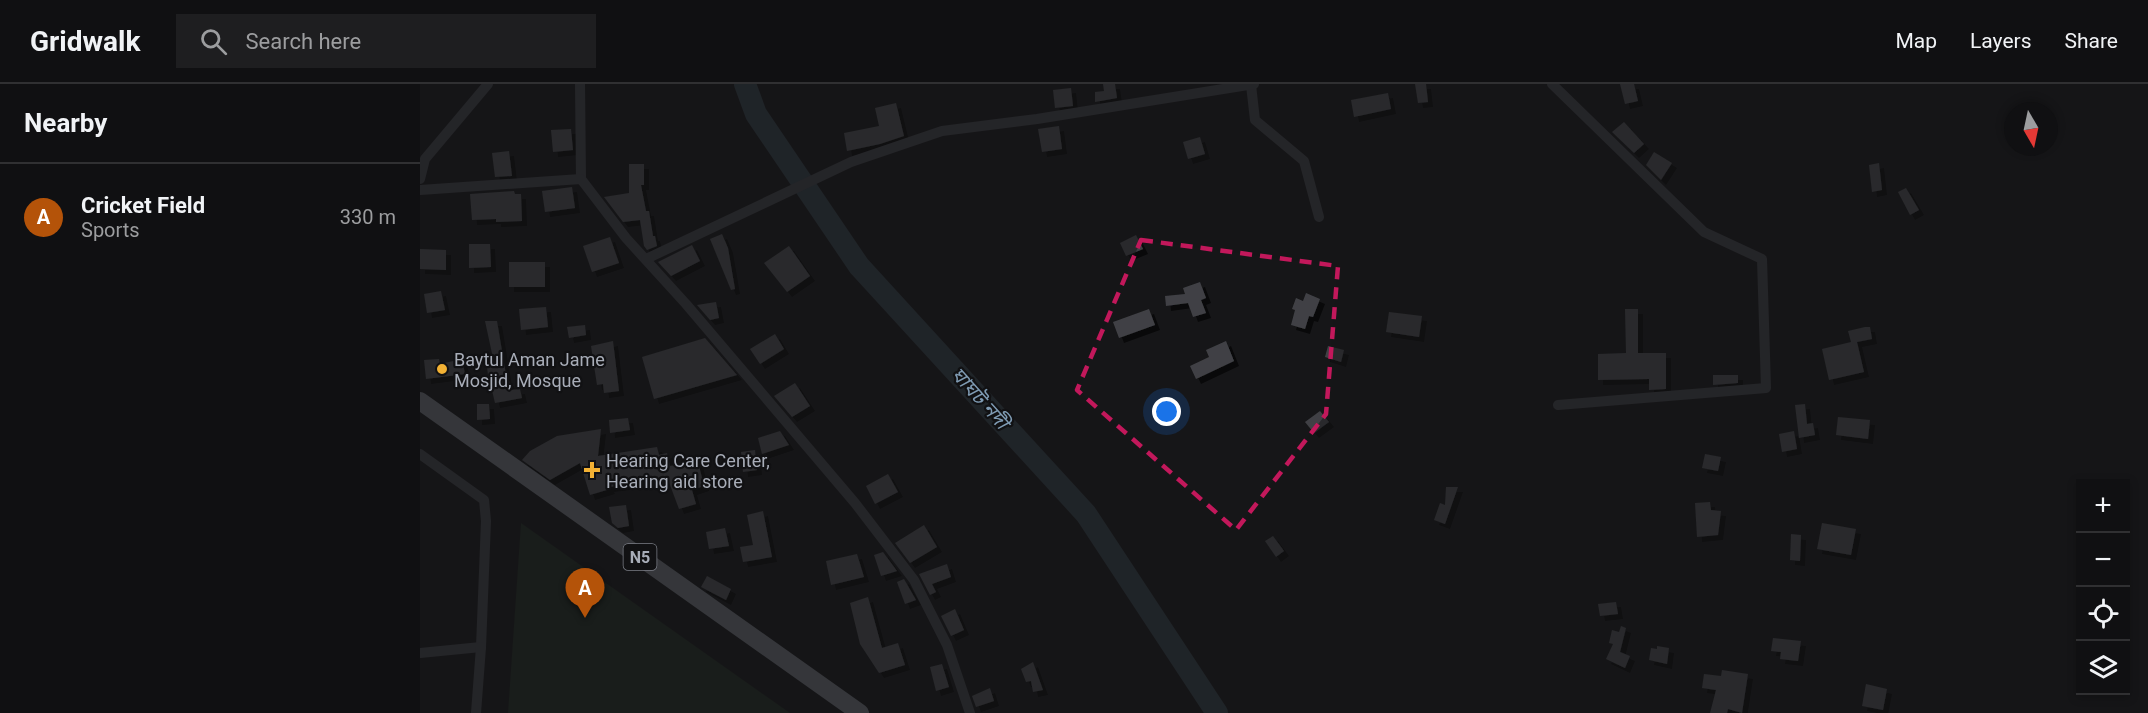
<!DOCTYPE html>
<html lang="en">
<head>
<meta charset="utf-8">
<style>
  body { margin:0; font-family:Roboto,"Noto Sans Bengali",sans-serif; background:#1e1e20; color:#f1f3f6 }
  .controls { position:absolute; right:18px; bottom:18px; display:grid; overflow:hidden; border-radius:0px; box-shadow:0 3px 9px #0003 }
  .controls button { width:54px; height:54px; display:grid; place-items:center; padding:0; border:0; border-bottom:2px solid #303032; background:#101012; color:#f1f3f6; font:30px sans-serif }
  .compass { position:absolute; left:1584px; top:18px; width:54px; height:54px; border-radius:50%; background:#101012; box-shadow:0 3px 9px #0003; rotate:171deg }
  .you { position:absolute; left:747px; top:328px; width:21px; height:21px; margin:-15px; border:4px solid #fff; border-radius:50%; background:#1a73e8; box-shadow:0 0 0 9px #1a73e833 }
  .badge { display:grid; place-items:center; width:39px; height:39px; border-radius:50%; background:#b45309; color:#fff; font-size:20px; font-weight:700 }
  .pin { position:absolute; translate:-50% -50px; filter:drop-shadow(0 2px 3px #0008) }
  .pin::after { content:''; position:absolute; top:32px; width:21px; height:18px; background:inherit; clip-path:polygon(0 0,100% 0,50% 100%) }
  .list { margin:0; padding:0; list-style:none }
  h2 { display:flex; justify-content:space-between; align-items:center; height:78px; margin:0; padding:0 24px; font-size:26px }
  h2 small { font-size:20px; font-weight:400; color:#9c9d9f }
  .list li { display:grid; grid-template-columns:39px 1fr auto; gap:18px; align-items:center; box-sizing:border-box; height:108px; padding:0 24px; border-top:2px solid #303032 }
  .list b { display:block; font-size:22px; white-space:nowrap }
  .list p { margin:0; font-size:20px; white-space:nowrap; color:#9c9d9f }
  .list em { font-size:20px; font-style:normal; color:#9c9d9f }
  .icon { flex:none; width:33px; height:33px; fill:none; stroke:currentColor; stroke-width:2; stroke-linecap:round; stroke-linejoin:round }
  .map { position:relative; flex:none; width:1728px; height:629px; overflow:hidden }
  header { display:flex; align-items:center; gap:36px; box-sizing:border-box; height:84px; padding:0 30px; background:#101012; border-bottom:2px solid #303032 }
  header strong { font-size:28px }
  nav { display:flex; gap:33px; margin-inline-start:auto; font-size:21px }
  .search { width:420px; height:54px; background:#1e1e20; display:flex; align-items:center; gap:15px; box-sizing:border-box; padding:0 21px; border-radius:0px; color:#9c9d9f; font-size:22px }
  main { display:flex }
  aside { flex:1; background:#101012 }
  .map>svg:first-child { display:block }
  .green { fill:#1e261f }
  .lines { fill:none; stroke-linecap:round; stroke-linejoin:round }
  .river { stroke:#2c353c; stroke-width:22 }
  .building { fill:#404145; filter:url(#shadow) }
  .minor { stroke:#37383d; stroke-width:10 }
  .trunk { stroke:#5b5e65; stroke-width:18 }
  .marked { fill:none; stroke:#c2185b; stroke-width:4.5; stroke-dasharray:12 8; stroke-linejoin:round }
  .poi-dot { fill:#f2b134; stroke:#111113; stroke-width:2 }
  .labels { text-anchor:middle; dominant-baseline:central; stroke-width:4.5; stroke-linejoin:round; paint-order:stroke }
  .shield { fill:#111113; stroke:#7b7e86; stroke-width:1.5 }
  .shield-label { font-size:16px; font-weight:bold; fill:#a8adb8 }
  .poi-label { font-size:18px; fill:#a8adb8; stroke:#111113; text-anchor:start }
  .water-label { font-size:20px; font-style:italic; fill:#7f9bb3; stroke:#111113 }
</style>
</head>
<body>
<header>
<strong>Gridwalk</strong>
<div class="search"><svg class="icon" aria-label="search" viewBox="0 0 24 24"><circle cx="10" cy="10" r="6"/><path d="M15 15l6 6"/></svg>Search here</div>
<nav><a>Map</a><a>Layers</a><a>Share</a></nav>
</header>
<main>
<aside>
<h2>Nearby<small></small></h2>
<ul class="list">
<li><span class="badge">A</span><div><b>Cricket Field</b><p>Sports</p></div><em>330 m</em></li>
</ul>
</aside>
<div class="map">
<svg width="1728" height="629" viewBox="0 0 1728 629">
  <defs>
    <filter id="shadow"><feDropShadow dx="5" dy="5" stdDeviation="0" flood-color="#0009"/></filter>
  </defs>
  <rect width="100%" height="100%" fill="#161618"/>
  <!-- green -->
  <path class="green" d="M101,439L370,629H88Z"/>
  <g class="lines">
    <!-- river -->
    <path class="river" d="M325,0L336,30L439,182L666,430L797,629"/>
  </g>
  <!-- building -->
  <g class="building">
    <path d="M683,0H695L697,14L675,18V8L684,7Z"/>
    <path d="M995,0H1006L1008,18L998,19Z"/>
    <path d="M1200,0H1214L1218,17L1205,20Z"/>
    <path d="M651,4L653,22L635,24L633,6Z"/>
    <path d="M968,9L971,25L934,33L931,16Z"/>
    <path d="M476,19L484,52L460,60L427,67L424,49L459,42L455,24Z"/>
    <path d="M1204,38L1224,60L1214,69L1192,48Z"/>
    <path d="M639,42L642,65L622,68L618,45Z"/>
    <path d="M151,45L153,66L133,68L131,46Z"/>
    <path d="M780,53L785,70L768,75L763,58Z"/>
    <path d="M89,67L92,92L75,93L72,69Z"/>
    <path d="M1234,68L1252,79L1241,96L1226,81Z"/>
    <path d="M1459,79L1462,106L1452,108L1449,81Z"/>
    <path d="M209,80H224V101H221L226,127H229L233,152H235L237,162L227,166L224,162L220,136L203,138L184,113L209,109Z"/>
    <path d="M152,103L155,124L125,128L122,107Z"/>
    <path d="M1486,104L1499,126L1490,131L1478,108Z"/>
    <path d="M94,107L95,110H101L102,137L76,138V135L52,136L50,110Z"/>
    <path d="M302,150L308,164L315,205L311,206L290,155Z"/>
    <path d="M716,151L723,165L706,172L700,159Z"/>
    <path d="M190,153L199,179L172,188L163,162Z"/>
    <path d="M49,160H70L71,183L49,184Z"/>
    <path d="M272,161L280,177L251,192L238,178Z"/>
    <path d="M369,162L390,192L367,208L344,179Z"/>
    <path d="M0,165L26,166V186L0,185Z"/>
    <rect x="89" y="178" width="36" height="25"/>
    <path d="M780,198L786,214L781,216L786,229L773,233L768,219L746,222L745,212L765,210L763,204Z"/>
    <path d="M21,207L25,226L7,229L4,210Z"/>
    <path d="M886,209L900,215L893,233L889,232L885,245L871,241L875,226L872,225L876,214L883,217Z"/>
    <path d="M296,218L299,234L290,236L277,221Z"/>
    <path d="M126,223L128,243L101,246L99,225Z"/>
    <path d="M729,225L735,241L699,254L693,238Z"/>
    <path d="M1205,225H1218V269H1246V305L1229,306V295L1178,296V270L1206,269Z"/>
    <path d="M969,228L1002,232L999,253L966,248Z"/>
    <path d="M65,237H77L87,297H89L91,306L100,305L102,314L75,319L70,298H69L66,276L73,274Z"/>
    <path d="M165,241L166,251L149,254L147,243Z"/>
    <path d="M1445,243H1450L1452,255L1437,258L1444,288L1409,296L1402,265L1431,258L1428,247Z"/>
    <path d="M355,250L364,265L340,280L330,265Z"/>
    <path d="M285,254L317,291L234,315L222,273Z"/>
    <path d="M193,257L199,307L184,309L183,300L177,301L171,262Z"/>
    <path d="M806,257L814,277L776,295L770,282L789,273L786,266Z"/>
    <path d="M908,262L924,266L921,278L905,273Z"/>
    <path d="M19,275L20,280L42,275L45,290L6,295L4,276Z"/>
    <path d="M1293,291H1318V299L1293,301Z"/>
    <path d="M375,299L390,322L372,333L354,312Z"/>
    <path d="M57,320H69L70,335L57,336Z"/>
    <path d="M1385,320L1387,340L1393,339L1395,351L1379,354L1375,321Z"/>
    <path d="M900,327L909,338L894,349L885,338Z"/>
    <path d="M1418,333L1450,336L1448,355L1416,351Z"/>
    <path d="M208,334L210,346L190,349L189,336Z"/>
    <path d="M181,345L178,372L237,363L239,371L247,369L250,382L278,378L284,402L272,406L276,420L259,425L247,393L212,397L213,400L189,403L190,405L170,411L160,379L130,396L102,376L110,367L137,352Z"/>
    <path d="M360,347L369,361L342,370L338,354Z"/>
    <path d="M1374,347L1377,365L1362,368L1359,350Z"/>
    <path d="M335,366L337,386L323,388L321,368Z"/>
    <path d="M1285,370L1301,373L1298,387L1282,384Z"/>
    <path d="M468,390L478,408L455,420L446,402Z"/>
    <path d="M1026,403H1038L1025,440L1014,436L1020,419L1025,421Z"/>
    <path d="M1290,418L1291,426L1301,427L1298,451L1277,453L1275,419Z"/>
    <path d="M206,421L209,442L198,444L192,439L189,423Z"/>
    <path d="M343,427L352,473L323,478L320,463L333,461L327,431Z"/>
    <path d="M1402,439L1436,445L1431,471L1397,465Z"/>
    <path d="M504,441L517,463L490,479L475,459Z"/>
    <path d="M305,444L309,462L289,465L286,448Z"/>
    <path d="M1371,450L1381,451L1380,477L1370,476Z"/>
    <path d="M853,452L864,467L856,473L845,457Z"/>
    <path d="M463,468L477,487L461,492L454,471Z"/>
    <path d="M437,470L444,493L411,501L406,477Z"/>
    <path d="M527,480L531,493L512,500L516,508L510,511L499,490Z"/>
    <path d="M287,492L311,505L306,516L281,503Z"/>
    <path d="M484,495L496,516L485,520L477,498Z"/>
    <path d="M448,513L462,564L478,559L485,581L459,589L440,560L430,519Z"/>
    <path d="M1196,518L1198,530L1180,532L1178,520Z"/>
    <path d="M535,525L544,546L531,552L521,532Z"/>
    <path d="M1201,542L1206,544L1200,568L1210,572L1205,584L1186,575L1193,560L1189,559L1192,546L1199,548Z"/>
    <path d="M1353,554L1381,557L1378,577L1360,575L1361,568L1351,567Z"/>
    <path d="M1237,562L1249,564L1247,580L1229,576L1231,564L1237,565Z"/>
    <path d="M613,578L623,606L613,608L611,597L606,598L601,585Z"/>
    <path d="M522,580L529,603L516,607L510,583Z"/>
    <path d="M1302,586L1328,590L1322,629L1308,625L1307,629H1290L1296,606L1282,604L1284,590L1301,592Z"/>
    <path d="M1446,600L1467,605L1463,626L1442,622Z"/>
    <path d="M570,604L574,617L556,623L552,612Z"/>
  </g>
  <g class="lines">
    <!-- minor -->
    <g class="minor">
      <path d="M160,0L161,95"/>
      <path d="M1132,0L1284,148L1342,175L1346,304L1138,321"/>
      <path d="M831,1L835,36L884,77L899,133"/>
      <path d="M0,95L5,75L68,0"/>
      <path d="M0,106L161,95L206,154L266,220L435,419L494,496L527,561L550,629"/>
      <path d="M226,175L431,78L522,47L617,35L834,0"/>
      <path d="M0,370L64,416L66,437L61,563L0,569"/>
      <path d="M56,629L61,563"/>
    </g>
    <!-- trunk -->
    <path class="trunk" d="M0,317L440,629"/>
  </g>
  <!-- marked area -->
  <path d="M0 0H1728V629H0ZM721,156L918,182L906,330L816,446L657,306Z" fill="#161618" fill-opacity=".55" fill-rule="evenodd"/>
  <path class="marked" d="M721,156L918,182L906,330L816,446L657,306Z"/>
  <!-- markers -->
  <g class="poi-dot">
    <circle cx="22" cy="285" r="6"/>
    <path d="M169 377h6v6h6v6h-6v6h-6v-6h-6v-6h6z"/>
  </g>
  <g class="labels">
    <!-- shield labels -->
    <rect class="shield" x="203.5" y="460" width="33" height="26" rx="4.5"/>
    <g class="shield-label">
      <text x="220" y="473">N5</text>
    </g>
    <!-- poi labels -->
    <g class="poi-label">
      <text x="34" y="275">Baytul Aman Jame<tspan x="34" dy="21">Mosjid, Mosque</tspan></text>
      <text x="186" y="376">Hearing Care Center,<tspan x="186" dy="21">Hearing aid store</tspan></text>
    </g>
    <!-- water labels -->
    <g class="water-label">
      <text transform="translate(560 314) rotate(48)">ঘাঘট নদী</text>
    </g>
  </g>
</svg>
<div class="controls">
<button>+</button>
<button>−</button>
<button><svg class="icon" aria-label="locate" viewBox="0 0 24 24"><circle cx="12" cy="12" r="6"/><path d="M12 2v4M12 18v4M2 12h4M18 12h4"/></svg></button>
<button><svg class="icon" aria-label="layers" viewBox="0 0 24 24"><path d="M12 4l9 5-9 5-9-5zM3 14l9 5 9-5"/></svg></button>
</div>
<svg class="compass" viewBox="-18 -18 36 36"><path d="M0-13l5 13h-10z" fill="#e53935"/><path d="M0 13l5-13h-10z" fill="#9c9d9f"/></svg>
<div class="you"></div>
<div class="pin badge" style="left:165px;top:534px">A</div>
</div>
</main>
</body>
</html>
